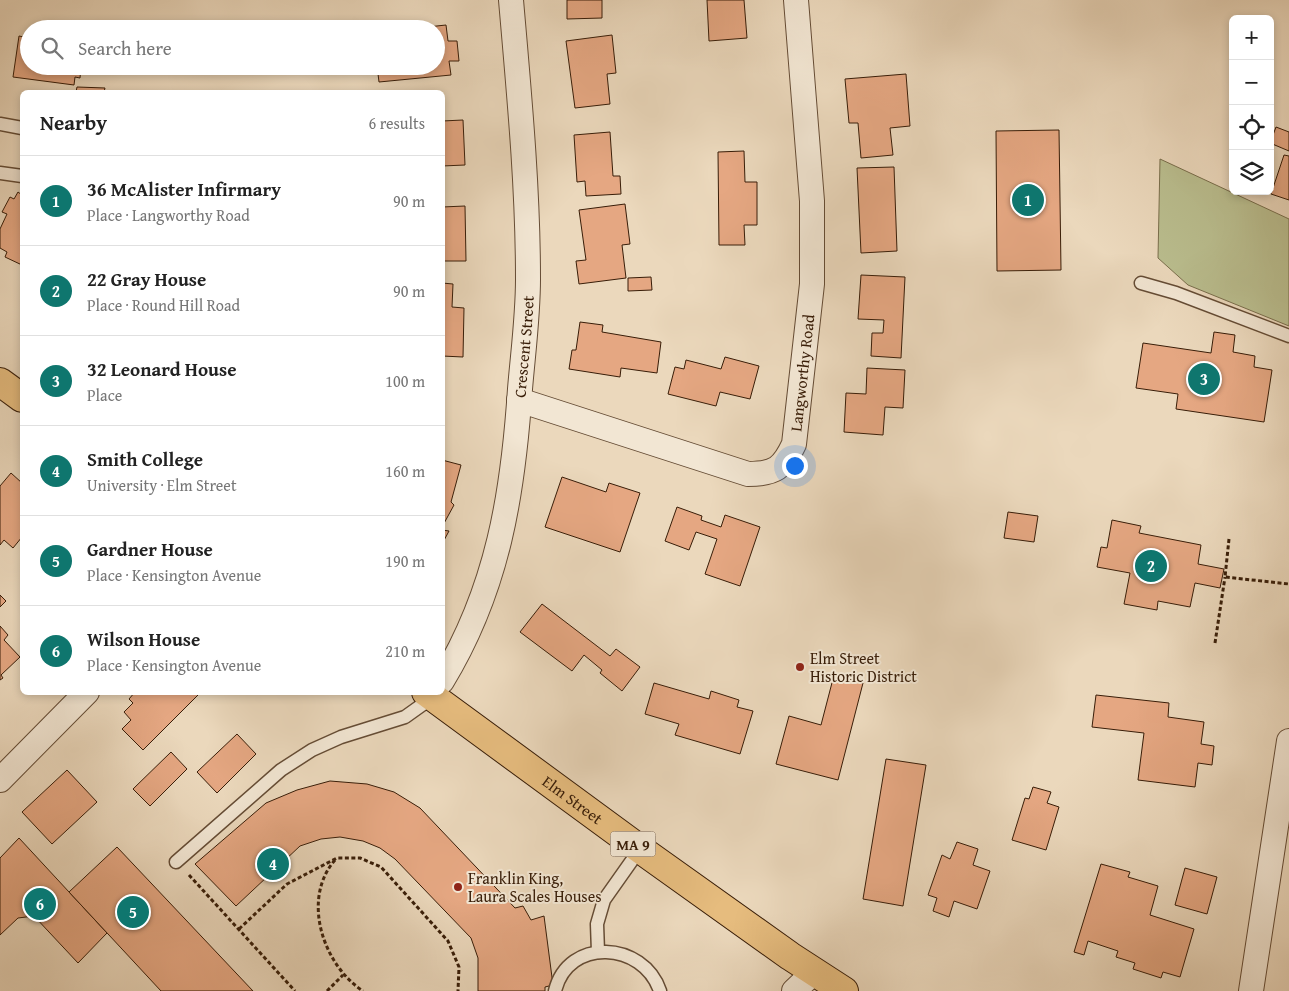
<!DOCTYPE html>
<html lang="en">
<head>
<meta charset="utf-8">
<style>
  body { margin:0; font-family:"Gentium Book Plus",serif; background:#f2f2f2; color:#222 }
  .controls { position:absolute; right:15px; top:15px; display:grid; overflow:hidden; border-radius:8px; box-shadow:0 2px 8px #0003 }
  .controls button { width:45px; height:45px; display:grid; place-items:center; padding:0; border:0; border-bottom:1px solid #e0e0e0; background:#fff; color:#222; font:25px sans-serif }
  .you { position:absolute; left:794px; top:465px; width:18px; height:18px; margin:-12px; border:4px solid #fff; border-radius:50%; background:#1a73e8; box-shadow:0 0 0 8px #1a73e833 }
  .badge { display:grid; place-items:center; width:32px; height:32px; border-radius:50%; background:#0f766e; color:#fff; font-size:16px; font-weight:700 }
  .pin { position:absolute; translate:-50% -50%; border:2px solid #fff; box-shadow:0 1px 5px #0006 }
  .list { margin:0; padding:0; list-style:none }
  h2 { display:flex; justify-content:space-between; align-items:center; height:65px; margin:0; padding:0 20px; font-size:21px }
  h2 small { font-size:16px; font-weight:400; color:#767676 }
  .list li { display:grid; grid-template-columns:32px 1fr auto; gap:15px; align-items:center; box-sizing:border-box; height:90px; padding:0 20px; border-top:1px solid #e0e0e0 }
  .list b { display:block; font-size:19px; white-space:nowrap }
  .list p { margin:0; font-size:16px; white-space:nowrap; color:#767676 }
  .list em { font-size:16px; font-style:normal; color:#767676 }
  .icon { flex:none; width:28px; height:28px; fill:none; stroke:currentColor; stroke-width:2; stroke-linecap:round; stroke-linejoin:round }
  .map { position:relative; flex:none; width:1289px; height:991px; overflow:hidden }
  .search { position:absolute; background:#fff; box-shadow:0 2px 8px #0003; left:20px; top:20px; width:425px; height:55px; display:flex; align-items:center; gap:12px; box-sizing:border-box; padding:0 18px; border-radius:28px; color:#767676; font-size:19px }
  .panel { position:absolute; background:#fff; box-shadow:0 2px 8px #0003; left:20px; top:90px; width:425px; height:605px; border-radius:8px }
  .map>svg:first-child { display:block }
  .park { fill:#babe8f; stroke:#796e4c }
  .building { fill:#e5a782; stroke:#381d08 }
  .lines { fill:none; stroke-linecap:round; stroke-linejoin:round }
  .service-casing { stroke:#654c35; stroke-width:15 }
  .minor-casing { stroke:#654c35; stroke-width:26 }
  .trunk-casing { stroke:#381d08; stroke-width:30 }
  .path { stroke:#381d08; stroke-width:3; stroke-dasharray:4 2.5; stroke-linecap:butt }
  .service { stroke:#f2e6d3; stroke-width:12 }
  .minor { stroke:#f2e6d3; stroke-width:24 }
  .trunk { stroke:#e6bc7e; stroke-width:28 }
  .poi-dot { fill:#8f2418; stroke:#f2e6d3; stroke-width:2 }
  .labels { text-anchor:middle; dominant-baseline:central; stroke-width:4; stroke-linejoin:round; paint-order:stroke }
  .shield { fill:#f2e6d3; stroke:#705945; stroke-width:1 }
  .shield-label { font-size:15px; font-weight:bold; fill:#381d08 }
  .street-label { font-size:16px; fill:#381d08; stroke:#f2e6d3 }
  .poi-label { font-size:16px; fill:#381d08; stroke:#f2e6d3; text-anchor:start }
</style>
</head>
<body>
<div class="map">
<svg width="1289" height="991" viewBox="0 0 1289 991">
  <rect width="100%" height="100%" fill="#ebd8bc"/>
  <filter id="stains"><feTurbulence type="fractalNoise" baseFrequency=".004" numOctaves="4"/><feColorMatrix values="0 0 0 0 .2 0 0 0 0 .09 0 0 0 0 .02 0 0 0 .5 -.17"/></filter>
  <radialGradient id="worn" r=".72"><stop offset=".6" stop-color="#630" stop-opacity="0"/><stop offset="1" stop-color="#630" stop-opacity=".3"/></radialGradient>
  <!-- park -->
  <path class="park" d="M1160,159L1289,219V326L1188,285L1158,258Z"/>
  <!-- building -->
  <g class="building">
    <path d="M567,0H602V18L567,19Z"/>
    <path d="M707,0H744L747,38L709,41Z"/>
    <path d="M446,25L448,41H457L459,61H449L451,75L379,82L377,66H436V29H409Z"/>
    <path d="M612,35L616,73L607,74L610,104L575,108L566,41Z"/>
    <path d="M19,36L29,38V66H81L80,78L75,77L74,85L13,77Z"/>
    <path d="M906,74L910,126L890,128L893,155L861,158L858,123H849L845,79Z"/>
    <path d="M77,87L105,88L104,92H76Z"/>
    <path d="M463,120L465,165L442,166V121Z"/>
    <path d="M1276,127L1289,132V151L1270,143Z"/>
    <path d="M1059,130L1061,270L997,271L996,131Z"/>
    <path d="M610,132L613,176H620L621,194L586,196L585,181L577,182L574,135Z"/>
    <path d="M744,151L745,182H757V225H744L745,245H719L718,152Z"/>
    <path d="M1284,155L1289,156V200L1271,194Z"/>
    <path d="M894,167L897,251L861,253L857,168Z"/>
    <path d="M18,192L22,195V265L5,257L7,252L0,248V229L7,214L2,212L10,197L14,199Z"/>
    <path d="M625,204L630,244L622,245L626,278L579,284L576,261L586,260L579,210Z"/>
    <path d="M465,206L466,261H442V207Z"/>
    <path d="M861,275L905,277L901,358L871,356L872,333H883L884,320L858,319Z"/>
    <path d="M651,277L652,290L628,291V278Z"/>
    <path d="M442,283L453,284L452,307L464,308L463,357L442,356Z"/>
    <path d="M580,322L603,325L602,332L661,342L657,373L621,368L620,377L569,369L572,350H576Z"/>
    <path d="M1214,332L1235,335L1233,352L1255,356L1254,367L1272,370L1264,422L1176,409L1178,394L1136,388L1143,343L1211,353Z"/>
    <path d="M725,357L759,366L750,399L720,392L716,406L668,394L675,367L684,369L686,360L721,369Z"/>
    <path d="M867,368L905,370L903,408L885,407L883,435L844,432L846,393L866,394Z"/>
    <path d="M442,460L461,465L451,502L454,505L442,527Z"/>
    <path d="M11,473L22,483V537L13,548L4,540L0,545V486Z"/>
    <path d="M562,477L606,492L609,483L640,493L620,552L545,527Z"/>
    <path d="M677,507L702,516L701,520L721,527L725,515L760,527L740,586L705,574L717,539L696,532L689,550L665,541Z"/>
    <path d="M1008,512L1038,516L1034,542L1004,538Z"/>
    <path d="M1112,520L1141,526L1139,533L1201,545L1198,564L1224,569L1220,588L1195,583L1190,607L1158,601L1157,610L1124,604L1130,573L1097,567L1101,547L1107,548Z"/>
    <path d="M442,530L449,531L442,544Z"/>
    <path d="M0,595L6,601L0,607Z"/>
    <path d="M542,604L610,656L616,649L640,667L622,691L600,673L602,670L584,655L572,671L520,632Z"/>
    <path d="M0,626L8,635L4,640L20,657L1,675L3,678L0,680Z"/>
    <path d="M834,675L863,683L838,780L776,764L789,716L821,725Z"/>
    <path d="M654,683L709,699L711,691L739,700L737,707L753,711L740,754L675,735L679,724L645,714Z"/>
    <path d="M135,692H201L143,750L122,729L131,720L124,712L133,703L129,699Z"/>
    <path d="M1096,695L1169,703L1168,717L1204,722L1201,744L1214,746L1212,765L1198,763L1195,787L1138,780L1144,733L1092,727Z"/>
    <path d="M237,734L256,754L217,793L197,772Z"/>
    <path d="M171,752L187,769L150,806L133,789Z"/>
    <path d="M886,759L926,765L903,906L863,899Z"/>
    <path d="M67,770L97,802L52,844L22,812Z"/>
    <path d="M330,781L367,784L394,792L420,808L515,908L523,906L531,920L544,916L553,985L545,987V991H478V958L471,938L395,859L380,848L363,841L340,837L321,839L300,846L236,906L195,864L266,803L297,790Z"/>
    <path d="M1033,787L1051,792L1047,803L1059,807L1046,850L1012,840L1025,798L1029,799Z"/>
    <path d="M19,838L107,933L78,963L34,916L18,918L0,935V858Z"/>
    <path d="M957,842L978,849L973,865L990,871L977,909L954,901L949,917L933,911L937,898L928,895L942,855L950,859Z"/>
    <path d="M117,847L253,991H161L69,892Z"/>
    <path d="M1101,864L1130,872L1128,877L1158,886L1150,915L1194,929L1180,977L1163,972L1161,978L1133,969L1135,963L1116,957L1118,951L1088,941L1084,955L1074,952Z"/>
    <path d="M1185,868L1217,877L1207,914L1175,905Z"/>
  </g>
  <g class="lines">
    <!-- service casing -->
    <g class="service-casing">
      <g id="service">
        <path d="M0,124L22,128"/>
        <path d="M0,173L22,176"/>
        <path d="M1141,283L1176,293L1289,336"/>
        <path d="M176,862L281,770L312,750L341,737L405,717L433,697"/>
        <path d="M598,952L597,924L604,900L640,849"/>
        <path d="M555,991C568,937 643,941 660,991"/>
      </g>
    </g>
    <!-- minor casing -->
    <g class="minor-casing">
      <g id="minor">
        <path id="s1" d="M519,400L748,474C775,474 783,468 794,444L812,284V201L796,0"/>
        <path id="s2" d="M442,681C498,589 513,494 520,389C523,353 528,316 528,279C528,186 519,93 511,0"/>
        <path d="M0,780L87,692"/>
        <path d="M794,991L814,972"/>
        <path d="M1251,991L1289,741"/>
      </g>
    </g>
    <!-- trunk casing -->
    <g class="trunk-casing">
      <g id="trunk">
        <path d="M0,382L22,398"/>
        <path id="s3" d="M426,692L640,849L790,956L844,991"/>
      </g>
    </g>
    <!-- path -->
    <g class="path">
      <path d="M1229,539L1225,577L1289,584"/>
      <path d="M1215,643L1225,577"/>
      <path d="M335,860C301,899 323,965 363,991"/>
      <path d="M189,875L295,991"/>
      <path d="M239,929L287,884L337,858H360L381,867L448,941L459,967L458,991"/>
      <path d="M327,991L343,975"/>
    </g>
    <!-- service -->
    <use href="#service" class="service"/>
    <!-- minor -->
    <use href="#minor" class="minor"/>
    <!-- trunk -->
    <use href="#trunk" class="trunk"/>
  </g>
  <!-- markers -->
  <g class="poi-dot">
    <circle cx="800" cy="667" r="5"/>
    <circle cx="458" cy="887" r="5"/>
  </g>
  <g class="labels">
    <!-- shield labels -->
    <rect class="shield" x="610.5" y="831.5" width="45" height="25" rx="4"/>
    <g class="shield-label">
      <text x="633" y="844">MA 9</text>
    </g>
    <!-- street labels -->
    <g class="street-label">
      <text stroke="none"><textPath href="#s2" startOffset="348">Crescent Street</textPath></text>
      <text stroke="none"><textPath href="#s1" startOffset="372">Langworthy Road</textPath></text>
      <text stroke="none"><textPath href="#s3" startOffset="182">Elm Street</textPath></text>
    </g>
    <!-- poi labels -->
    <g class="poi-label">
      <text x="810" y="658">Elm Street<tspan x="810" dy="18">Historic District</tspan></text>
      <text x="468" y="878">Franklin King,<tspan x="468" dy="18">Laura Scales Houses</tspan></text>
    </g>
  </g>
  <rect width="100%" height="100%" filter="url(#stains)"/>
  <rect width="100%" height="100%" fill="url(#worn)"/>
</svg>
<div class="controls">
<button>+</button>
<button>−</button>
<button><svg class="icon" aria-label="locate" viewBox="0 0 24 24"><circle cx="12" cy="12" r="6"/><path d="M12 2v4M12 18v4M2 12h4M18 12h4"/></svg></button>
<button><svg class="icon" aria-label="layers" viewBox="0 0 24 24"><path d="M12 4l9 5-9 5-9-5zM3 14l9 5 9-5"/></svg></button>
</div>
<div class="you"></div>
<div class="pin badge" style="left:1028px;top:200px">1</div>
<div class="pin badge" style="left:1151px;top:566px">2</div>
<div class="pin badge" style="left:1204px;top:379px">3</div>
<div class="pin badge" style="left:273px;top:864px">4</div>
<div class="pin badge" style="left:133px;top:912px">5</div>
<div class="pin badge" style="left:40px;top:904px">6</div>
<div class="search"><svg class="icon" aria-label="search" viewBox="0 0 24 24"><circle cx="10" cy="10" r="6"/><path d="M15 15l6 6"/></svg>Search here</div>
<section class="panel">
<h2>Nearby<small>6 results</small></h2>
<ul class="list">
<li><span class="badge">1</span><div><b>36 McAlister Infirmary</b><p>Place · Langworthy Road</p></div><em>90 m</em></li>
<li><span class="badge">2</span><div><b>22 Gray House</b><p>Place · Round Hill Road</p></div><em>90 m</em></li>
<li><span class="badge">3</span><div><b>32 Leonard House</b><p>Place</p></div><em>100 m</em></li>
<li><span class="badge">4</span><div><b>Smith College</b><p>University · Elm Street</p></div><em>160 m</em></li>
<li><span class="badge">5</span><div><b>Gardner House</b><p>Place · Kensington Avenue</p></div><em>190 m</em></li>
<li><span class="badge">6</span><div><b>Wilson House</b><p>Place · Kensington Avenue</p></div><em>210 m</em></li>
</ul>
</section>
</div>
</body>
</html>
